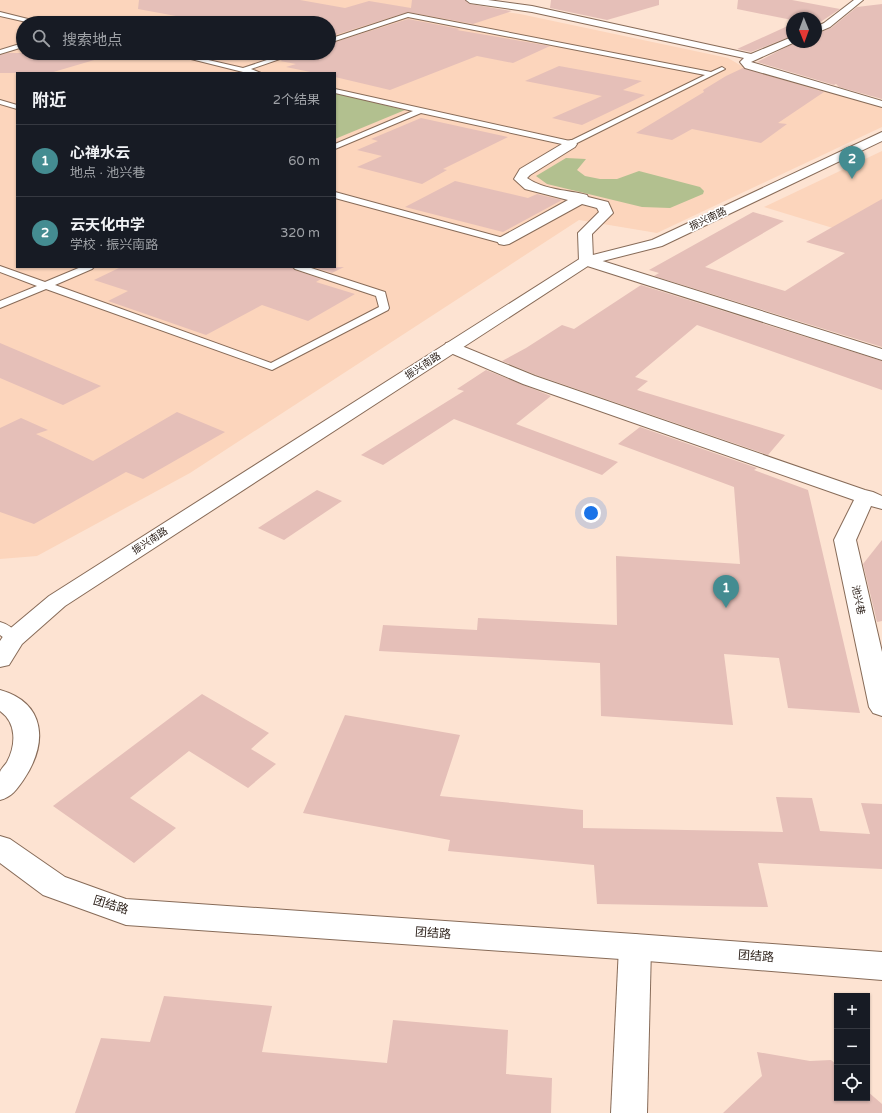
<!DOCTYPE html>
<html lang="zh">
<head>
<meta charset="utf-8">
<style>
  body { margin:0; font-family:"Varela Round","Noto Sans SC",sans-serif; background:#242831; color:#f1f3f6 }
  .controls { position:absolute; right:12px; bottom:12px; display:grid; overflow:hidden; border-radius:0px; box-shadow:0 1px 3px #0004 }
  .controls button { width:36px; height:36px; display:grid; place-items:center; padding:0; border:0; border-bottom:1px solid #363941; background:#171b24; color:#f1f3f6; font:20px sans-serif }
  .compass { position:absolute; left:786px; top:12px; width:36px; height:36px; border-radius:50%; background:#171b24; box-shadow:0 1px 3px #0004; rotate:179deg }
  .you { position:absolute; left:591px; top:513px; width:14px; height:14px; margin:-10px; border:3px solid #fff; border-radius:50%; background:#1a73e8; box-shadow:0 0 0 6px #1a73e833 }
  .badge { display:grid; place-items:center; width:26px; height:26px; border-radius:50%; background:#448c91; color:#fff; font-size:13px; font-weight:700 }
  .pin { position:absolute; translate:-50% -33px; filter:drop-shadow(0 1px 2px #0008) }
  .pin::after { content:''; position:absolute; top:21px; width:14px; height:12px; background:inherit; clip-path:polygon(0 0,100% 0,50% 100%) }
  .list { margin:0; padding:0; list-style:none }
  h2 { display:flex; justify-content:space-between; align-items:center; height:52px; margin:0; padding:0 16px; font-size:17px }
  h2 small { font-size:13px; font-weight:400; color:#9ea1a6 }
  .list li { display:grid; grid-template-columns:26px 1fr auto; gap:12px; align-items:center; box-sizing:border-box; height:72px; padding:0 16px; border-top:1px solid #363941 }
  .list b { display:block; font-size:15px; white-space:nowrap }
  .list p { margin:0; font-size:13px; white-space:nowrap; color:#9ea1a6 }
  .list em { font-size:13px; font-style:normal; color:#9ea1a6 }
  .icon { flex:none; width:22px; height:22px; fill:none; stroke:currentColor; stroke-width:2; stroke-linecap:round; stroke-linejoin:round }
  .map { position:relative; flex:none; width:882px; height:1113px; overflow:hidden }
  .search { position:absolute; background:#171b24; box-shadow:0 1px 3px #0004; left:16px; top:16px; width:320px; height:44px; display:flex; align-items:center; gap:10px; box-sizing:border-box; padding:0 14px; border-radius:22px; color:#9ea1a6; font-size:15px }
  .panel { position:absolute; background:#171b24; box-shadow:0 1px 3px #0004; left:16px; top:72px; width:320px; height:196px; border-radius:0px }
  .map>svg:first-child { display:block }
  .built { fill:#fcd5bc; fill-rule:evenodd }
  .green { fill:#b2c08f }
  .building { fill:#e5bfb8 }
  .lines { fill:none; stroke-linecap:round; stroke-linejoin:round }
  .lane-casing { stroke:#876b58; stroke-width:2 }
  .street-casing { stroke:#876b58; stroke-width:2 }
  .secondary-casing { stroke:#876b58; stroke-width:2 }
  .lane { fill:#fff; fill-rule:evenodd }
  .street { fill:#fff; fill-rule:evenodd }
  .secondary { fill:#fff; fill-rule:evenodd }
  .labels { text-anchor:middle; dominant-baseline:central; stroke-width:3.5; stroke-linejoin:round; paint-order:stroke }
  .street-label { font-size:10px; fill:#291d16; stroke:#fff }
  .near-street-label { font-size:12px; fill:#291d16; stroke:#fff }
</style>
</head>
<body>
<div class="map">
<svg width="882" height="1113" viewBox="0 0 882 1113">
  <rect width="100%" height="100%" fill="#fde3d2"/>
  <!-- built -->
  <g class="built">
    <path d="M0,0H426L520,14L728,58L745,68L882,106V127L657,233L579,220L190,473L37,556L0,559ZM23,23H329V53H23ZM17,73H335V267H17Z"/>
    <path d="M882,151V243L764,207Z"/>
  </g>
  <!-- green -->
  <g class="green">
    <path d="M335,93L405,110L335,139Z"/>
    <path d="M566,158L586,159L577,170L585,176L600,179H617L639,171L700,187L704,191L703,194L670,208L642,207L547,184L536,176Z"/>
  </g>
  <!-- building -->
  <g class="building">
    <path d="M139,0H300L345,8L369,1L411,8L412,0H465L470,4L512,11L473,24L408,12L329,37V23H171V18L176,16L138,9Z"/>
    <path d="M551,0H659V5L607,20L550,8Z"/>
    <path d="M738,0H792L840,9L816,25V18H792V20L737,9Z"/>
    <path d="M882,4V99L839,87L836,84L834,85L757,62L796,42H816V34L831,28L857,7Z"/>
    <path d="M408,19L460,29L457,30L550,46L513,63L477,56L390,90L335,77V73H315L286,67L296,64L280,61L298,53H329V44Z"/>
    <path d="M792,24V36L751,52L737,49Z"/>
    <path d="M8,53H100L101,58L50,73H0V55Z"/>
    <path d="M238,53H283L267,58Z"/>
    <path d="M559,66L642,81L623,90L645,95L582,125L552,118L602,96L525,81Z"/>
    <path d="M743,68L824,92L778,123L787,124L761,143L692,129L672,140L636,133L704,92L703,90L726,76Z"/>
    <path d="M421,118L508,137L443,169L447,170L422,184L357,167L382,156L357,150L378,141L371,139Z"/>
    <path d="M455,181L528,198L537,194L562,200L503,232L405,207Z"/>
    <path d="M882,199V347L654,276L659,273L649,270L753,212L784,221L705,267L785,291L845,253L806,242Z"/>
    <path d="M121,267H292L295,270L321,279L316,282L355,294L308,321L262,305L206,335L108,301L128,291L94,280Z"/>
    <path d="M313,267H344L332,273Z"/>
    <path d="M641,285L882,361V390L697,325L635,377L648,381L637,390L785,435L768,455L536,375L502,361L526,348L562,325L574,329Z"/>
    <path d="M0,343L101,386L63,405L0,378Z"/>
    <path d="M486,370L551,396L516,424L618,462L602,475L454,419L383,465L361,455L464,391L457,389Z"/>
    <path d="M177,412L225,432L143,479L126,472L34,524L0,512V428L21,418L48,430L36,434L93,461Z"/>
    <path d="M640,427L757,468L754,470L808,490L860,713L788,708L779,658L724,654L733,725L601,716L600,663L379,651L383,625L477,630L478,618L617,625L616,556L740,564L734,487L618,444Z"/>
    <path d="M317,490L342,501L284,540L258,528Z"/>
    <path d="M882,540V621L877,622L863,564Z"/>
    <path d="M202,694L269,733L251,749L276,764L248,788L189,751L130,798L176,828L134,863L53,806Z"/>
    <path d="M345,715L460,735L440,796L583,810V828L783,832L776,797L812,798L820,831L870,834L861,803L882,804V869L758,863L768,907L597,904L594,865L448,851L450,840L303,813Z"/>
    <path d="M164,996L272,1006L262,1052L387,1063L393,1020L508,1030L506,1074L552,1078L551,1113H75L101,1038L150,1042Z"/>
    <path d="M757,1052L810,1061L831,1060L837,1065V1098H867V1091L882,1104V1113H723L762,1076Z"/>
  </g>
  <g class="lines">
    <!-- lane casing -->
    <g class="lane-casing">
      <g id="lane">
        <path d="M0,12L40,22L41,23H31L0,16Z"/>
        <path d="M408,13L711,72L722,67L725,69L571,146L421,113L335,149V144L413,111L335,93V89L570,141L705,75L408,17L329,43V39Z"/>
        <path d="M23,43V47L0,54V50Z"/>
        <path d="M167,53H178L243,68L288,53H297L251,69L261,73L243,72Z"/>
        <path d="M0,100L17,105V109L0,104Z"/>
        <path d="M335,192L507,239L509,241L504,244L501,243L335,198Z"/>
        <path d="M0,266L45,282L81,267H94L92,269L55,285L271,363L379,307L376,296L295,269L293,267H308L385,292L389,308L388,310L272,370L46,289L0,308V301L37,286L0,272Z"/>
        <path d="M0,622C8,624 17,631 22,638L19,642C11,644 7,640 0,635Z"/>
      </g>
    </g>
    <!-- street casing -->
    <g class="street-casing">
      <g id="street">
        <path d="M466,0H488L532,6L751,54L792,37V42H795L751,62L882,101V107L745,68L740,62L744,58L532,12L470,3Z"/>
        <path d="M854,0H863L830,27L816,33V27L824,23Z"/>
        <path d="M571,140L575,141L577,144L575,147L530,175L527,178C544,190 568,190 587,195L588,197L608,202L613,213L592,234L593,258L882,349V360L581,264L579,261L578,233L599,212L597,208L582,204L509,244L504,245L499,244L497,241L499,238L568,200L525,189L514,179L520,169L567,141Z"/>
        <path d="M452,342L535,376L865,490L873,492L882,496V509L871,506L856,540L882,652V716L873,713L869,707L834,540L854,500L523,384L446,351L444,347L446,343Z"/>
        <path d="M635,934L646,937L651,947L647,1113H611L619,947L624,937Z"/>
      </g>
    </g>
    <!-- secondary casing -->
    <g class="secondary-casing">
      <g id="secondary">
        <path d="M882,132V141L662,246L591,264L65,606L22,644L9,665L0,667V641L6,632L49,596L581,258L652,240Z"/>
        <path d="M0,690C46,703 48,743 24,779C17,789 12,797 0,800C0,792 0,780 0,772C1,769 5,765 7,762C16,745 17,723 0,711Z"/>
        <path d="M0,836L10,839L65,877L126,899L635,934L882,952V980L635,960L126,925L43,895L0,863Z"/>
      </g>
    </g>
    <!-- lane -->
    <use href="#lane" class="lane"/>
    <!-- street -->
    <use href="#street" class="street"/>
    <!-- secondary -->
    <use href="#secondary" class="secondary"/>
  </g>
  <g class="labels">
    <!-- street labels -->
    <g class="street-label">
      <text transform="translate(708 219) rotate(-25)">振兴南路</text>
      <text transform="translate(423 366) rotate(-33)">振兴南路</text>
      <text transform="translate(150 541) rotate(-33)">振兴南路</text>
      <text transform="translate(858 600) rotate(78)">池兴巷</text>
    </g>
    <!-- near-street labels -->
    <g class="near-street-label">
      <text transform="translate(111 905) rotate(17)">团结路</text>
      <text transform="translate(433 933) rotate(4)">团结路</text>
      <text transform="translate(756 956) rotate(4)">团结路</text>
    </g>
  </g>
</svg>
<div class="controls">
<button>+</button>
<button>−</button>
<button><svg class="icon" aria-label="locate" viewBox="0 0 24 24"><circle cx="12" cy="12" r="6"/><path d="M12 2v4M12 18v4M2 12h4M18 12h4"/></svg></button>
</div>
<svg class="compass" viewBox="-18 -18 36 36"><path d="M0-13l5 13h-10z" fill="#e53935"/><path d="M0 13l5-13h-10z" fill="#9ea1a6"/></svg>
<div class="you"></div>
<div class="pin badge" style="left:726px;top:608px">1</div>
<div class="pin badge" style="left:852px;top:179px">2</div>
<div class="search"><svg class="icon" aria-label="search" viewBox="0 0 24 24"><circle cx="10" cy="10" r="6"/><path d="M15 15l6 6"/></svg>搜索地点</div>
<section class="panel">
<h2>附近<small>2个结果</small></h2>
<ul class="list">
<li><span class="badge">1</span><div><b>心禅水云</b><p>地点 · 池兴巷</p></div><em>60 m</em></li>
<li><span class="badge">2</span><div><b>云天化中学</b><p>学校 · 振兴南路</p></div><em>320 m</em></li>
</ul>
</section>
</div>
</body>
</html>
